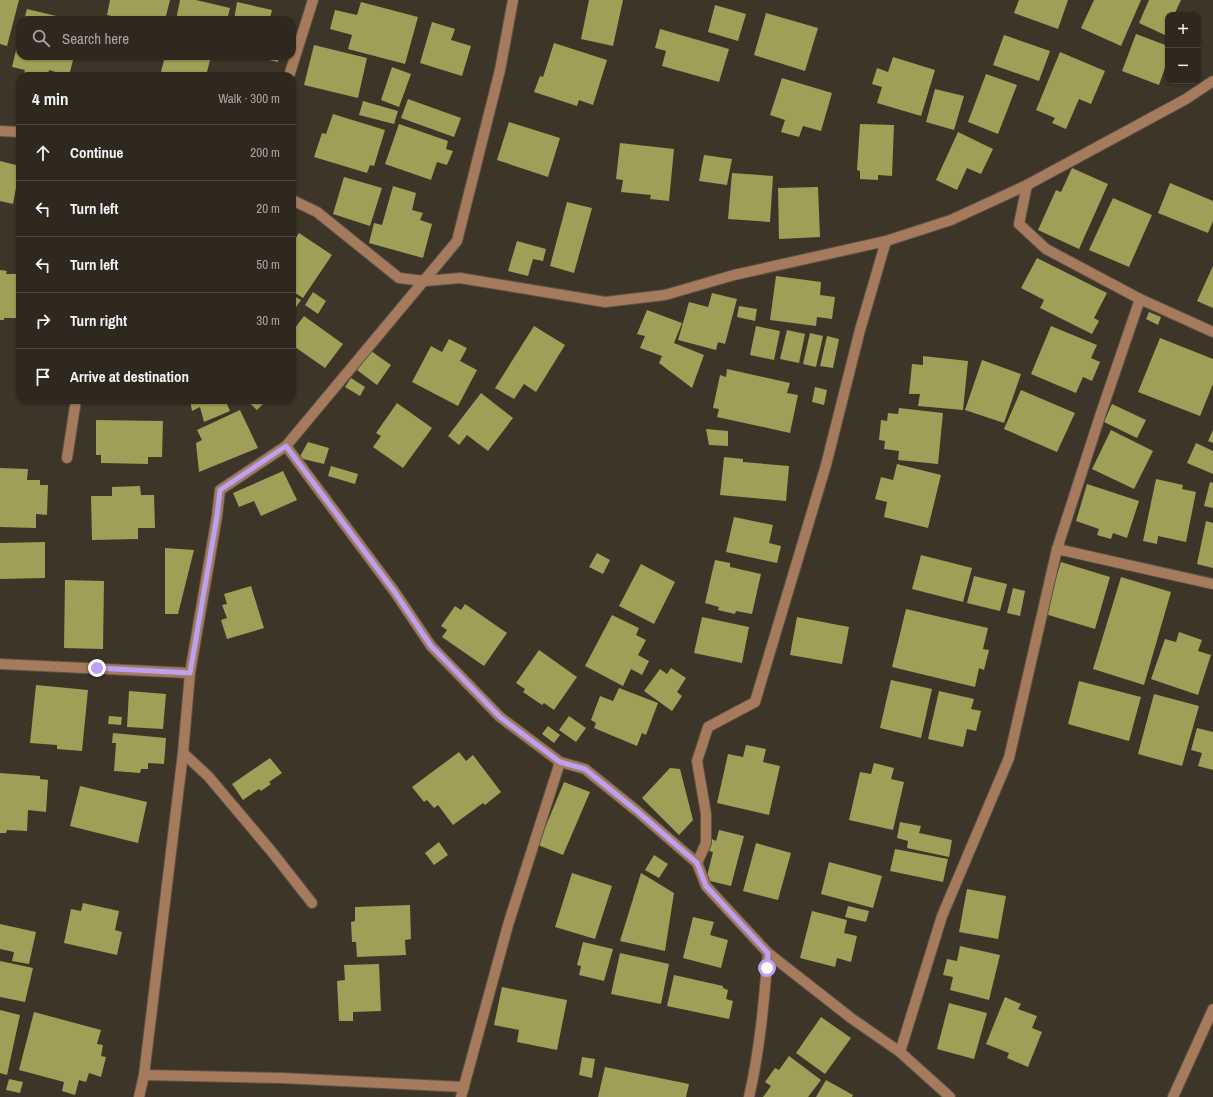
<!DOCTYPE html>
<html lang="en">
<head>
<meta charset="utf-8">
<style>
  body { margin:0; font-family:"Archivo Narrow",sans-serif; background:#3a342b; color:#f1f3f6 }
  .controls { position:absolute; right:12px; top:12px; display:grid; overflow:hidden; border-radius:8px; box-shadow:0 1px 3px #0004 }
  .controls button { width:36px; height:36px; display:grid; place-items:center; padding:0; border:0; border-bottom:1px solid #49443c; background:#2e281e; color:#f1f3f6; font:20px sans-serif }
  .stop { position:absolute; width:12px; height:12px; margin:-9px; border:3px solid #bca0f2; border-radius:50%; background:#fff }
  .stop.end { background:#bca0f2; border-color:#fff; box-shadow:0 1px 4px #0008 }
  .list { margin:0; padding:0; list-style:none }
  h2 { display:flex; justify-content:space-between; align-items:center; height:52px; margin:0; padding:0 16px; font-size:17px }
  h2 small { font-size:13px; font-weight:400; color:#a7a6a4 }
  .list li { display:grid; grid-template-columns:26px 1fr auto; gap:12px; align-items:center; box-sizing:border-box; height:56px; padding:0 16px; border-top:1px solid #49443c }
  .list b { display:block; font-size:15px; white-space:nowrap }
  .list em { font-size:13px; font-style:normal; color:#a7a6a4 }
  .icon { flex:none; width:22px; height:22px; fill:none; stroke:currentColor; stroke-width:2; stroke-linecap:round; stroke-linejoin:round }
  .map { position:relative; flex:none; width:1213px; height:1097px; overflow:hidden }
  .search { position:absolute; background:#2e281e; box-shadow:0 1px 3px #0004; left:16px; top:16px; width:280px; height:44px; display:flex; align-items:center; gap:10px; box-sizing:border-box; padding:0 14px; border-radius:12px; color:#a7a6a4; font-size:15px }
  .panel { position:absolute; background:#2e281e; box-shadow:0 1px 3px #0004; left:16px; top:72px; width:280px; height:332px; border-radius:12px }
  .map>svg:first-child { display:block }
  .building { fill:#9f9f57 }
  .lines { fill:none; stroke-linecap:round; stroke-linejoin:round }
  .minor-casing { stroke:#5b5447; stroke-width:12 }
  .minor { stroke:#a67a5d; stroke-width:10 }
  .route { stroke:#bca0f2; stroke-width:5 }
</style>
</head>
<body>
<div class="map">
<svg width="1213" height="1097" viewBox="0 0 1213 1097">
  <rect width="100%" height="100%" fill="#3d3528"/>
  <!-- building -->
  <g class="building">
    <path d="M0,0H19L7,46L0,44Z"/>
    <path d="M110,0H170L165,20H128L107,15Z"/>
    <path d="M180,0H196L230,8L227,20H176Z"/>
    <path d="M589,0H623L613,46L581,39Z"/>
    <path d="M1019,0H1068L1058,29L1014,13Z"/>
    <path d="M1094,0H1141L1121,46L1081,28Z"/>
    <path d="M1149,0H1181L1174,15H1168V28L1165,35L1139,23Z"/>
    <path d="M237,2L272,10L270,18L274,20H234Z"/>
    <path d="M361,2L418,17L405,64L348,49L352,35L330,29L335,10L357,15Z"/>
    <path d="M715,5L746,14L738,41L708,32Z"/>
    <path d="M27,9L69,19V20H24Z"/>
    <path d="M766,13L818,28L805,71L754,55Z"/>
    <path d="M432,22L455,29L451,40L471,46L462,76L420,63Z"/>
    <path d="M660,29L729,49L719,82L662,66L666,51L655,48Z"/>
    <path d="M1136,34L1168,46V59L1159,85L1122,71Z"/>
    <path d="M1004,35L1050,51L1039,81L993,65Z"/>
    <path d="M19,38L20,56H74L69,76L49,70L48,76H23L25,70L12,67Z"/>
    <path d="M554,43L607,60L593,105L579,100L577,106L534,92L540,76L543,77Z"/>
    <path d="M314,45L367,58L358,98L304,85Z"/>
    <path d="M1060,52L1105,71L1091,104L1079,99L1066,129L1052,123L1055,118L1036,110Z"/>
    <path d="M165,56H211L206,76H160Z"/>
    <path d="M251,56H279L278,62Z"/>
    <path d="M893,57L935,70L921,116L877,103L882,87L872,84L877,68L888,72Z"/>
    <path d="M392,67L411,74L399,107L381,100Z"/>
    <path d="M986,74L1017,85L998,134L968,122Z"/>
    <path d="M782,78L832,93L821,131L803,126L799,137L781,132L785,120L770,115Z"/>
    <path d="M935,89L964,96L954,130L926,122Z"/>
    <path d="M408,99L461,118L454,137L401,118Z"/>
    <path d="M363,101L398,111L394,124L359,115Z"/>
    <path d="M333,114L385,130L374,166L370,165L367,173L314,157L322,133L326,134Z"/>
    <path d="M509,122L560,138L548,177L497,160Z"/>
    <path d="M399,124L448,141L446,149L453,151L447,165L437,162L431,180L385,164Z"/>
    <path d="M860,124L894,125L892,176L878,175V180L860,179V171L857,170Z"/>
    <path d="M958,132L993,149L981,174L967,168L957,190L936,180Z"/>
    <path d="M620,143L674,149L669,201L650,199L651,195L621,192L623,180L616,179Z"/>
    <path d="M704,155L732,159L727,185L699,181Z"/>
    <path d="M0,161L20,166L13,204L0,201Z"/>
    <path d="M1072,168L1108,184L1079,249L1038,230L1056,190L1061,192Z"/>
    <path d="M732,173L773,176L770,222L728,219Z"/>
    <path d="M344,177L382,188L370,226L333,214Z"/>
    <path d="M1170,183L1213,201V221L1208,233L1158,213Z"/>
    <path d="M393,186L416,193L412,210L423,213L420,220L432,224L423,258L369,243L374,223L382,225Z"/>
    <path d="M818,187L820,237L779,239L778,188Z"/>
    <path d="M1113,198L1152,215L1129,267L1089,250Z"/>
    <path d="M567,202L592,208L574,273L550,266Z"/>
    <path d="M299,233L332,255L303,298L292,291V244Z"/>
    <path d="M517,241L546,249L543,261L533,259L528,276L508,271Z"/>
    <path d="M1037,258L1107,293L1094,318L1099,321L1092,334L1040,308L1044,300L1021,288Z"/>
    <path d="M1213,266V308L1197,301Z"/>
    <path d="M0,270L7,271L6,274H20V318H4V320H0Z"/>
    <path d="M776,276L821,282L820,295L835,297L832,319L817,317L816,326L770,320Z"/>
    <path d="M313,292L326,301L318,314L305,305Z"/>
    <path d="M712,293L737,299L725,344L718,342L716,350L678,340L689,302L708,307Z"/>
    <path d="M292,295L301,300L292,313Z"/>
    <path d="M739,306L757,309L755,321L737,317Z"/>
    <path d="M647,310L682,323L674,343L704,355L692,388L659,363L662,356L640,348L645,336L637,334Z"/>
    <path d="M1149,312L1161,317L1158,325L1146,319Z"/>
    <path d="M304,316L343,344L325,368L292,345V332Z"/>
    <path d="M534,326L565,345L536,392L524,384L514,399L495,388Z"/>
    <path d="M756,326L780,331L774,360L750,355Z"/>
    <path d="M1051,326L1097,345L1091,358L1100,362L1092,381L1083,377L1076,393L1031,374Z"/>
    <path d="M787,330L805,334L799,363L780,359Z"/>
    <path d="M810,333L823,336L816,367L803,364Z"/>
    <path d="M827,336L839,339L833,368L820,366Z"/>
    <path d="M1160,338L1213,359V384L1200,416L1138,392Z"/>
    <path d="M449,339L467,348L460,361L477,370L458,406L412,382L431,346L442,352Z"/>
    <path d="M371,351L391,365L377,385L357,370Z"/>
    <path d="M923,356L968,361L963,410L918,406L920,394H909L912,364L923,365Z"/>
    <path d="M982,360L1021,374L1004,423L965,410Z"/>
    <path d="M727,369L790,383L787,393L798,395L790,433L717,417L719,409L713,408L720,375L726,377Z"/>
    <path d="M351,378L365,387L360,396L345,387Z"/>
    <path d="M815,387L827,390L824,405L812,402Z"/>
    <path d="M1021,390L1075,413L1057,452L1004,429Z"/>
    <path d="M481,393L513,418L488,451L467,435L459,445L448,436Z"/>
    <path d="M190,400H225L230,411L204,422L200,407L192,411Z"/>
    <path d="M246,400H267L257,410Z"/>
    <path d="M397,403L432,428L403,468L373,447L381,436L376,433Z"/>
    <path d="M1112,404L1146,420L1137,438L1104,422Z"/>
    <path d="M899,408L943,413L938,464L898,460L899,451L884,449L885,441L879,440L881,420L887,421L888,413L898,414Z"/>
    <path d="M240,410L258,448L199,472L196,443L202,440L197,430Z"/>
    <path d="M96,420L163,421L162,457H148V464L101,463V455H96Z"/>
    <path d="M706,429L728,431V446L709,445Z"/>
    <path d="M1111,430L1153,451L1134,489L1092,469Z"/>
    <path d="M1213,430V443L1208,441Z"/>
    <path d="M308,442L329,448L324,464L299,458Z"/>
    <path d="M1196,443L1213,451V474L1187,463Z"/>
    <path d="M724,457L743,459V462L789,466L786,501L720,495Z"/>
    <path d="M897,464L941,475L928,528L884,517L887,502L875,499L881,477L893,480Z"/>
    <path d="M331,466L358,474L355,484L328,476Z"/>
    <path d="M0,468L28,469L27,480H40V485H48L47,515L36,514V528L0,527Z"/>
    <path d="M283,471L297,500L261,516L254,501L239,507L233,493Z"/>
    <path d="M1156,479L1183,485L1182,489L1196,492L1186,542L1158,536L1157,544L1143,541Z"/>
    <path d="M1210,482L1213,483V508L1204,506Z"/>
    <path d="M1087,484L1139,501L1127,538L1113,533L1111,539L1097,535L1099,529L1076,521Z"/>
    <path d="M140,486L141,495H154L155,528H138V539L92,540L91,496H112V487Z"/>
    <path d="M734,517L773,525L769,543L781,546L777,563L726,552Z"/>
    <path d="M1206,521L1213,523V568L1197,564Z"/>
    <path d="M45,542V578L0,579V543Z"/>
    <path d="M165,548L194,550L178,614H165Z"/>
    <path d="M597,553L610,560L603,574L589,567Z"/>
    <path d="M921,555L972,568L963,602L912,589Z"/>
    <path d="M715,560L730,563V567L761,574L752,614L736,611L735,614L718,610L719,607L705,603Z"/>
    <path d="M1061,562L1110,577L1095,629L1045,614Z"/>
    <path d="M641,564L675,582L654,624L619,606Z"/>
    <path d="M974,576L1007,584L1000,611L967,603Z"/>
    <path d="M1121,577L1171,592L1144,685L1093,669Z"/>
    <path d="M65,580L104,581L103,649L64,648Z"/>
    <path d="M251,586L264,628L227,639L221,620L227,618L222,605L227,604L224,594Z"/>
    <path d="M1013,588L1025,591L1020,616L1007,613Z"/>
    <path d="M465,604L507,633L484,666L442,637L447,630L441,626L455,606L461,610Z"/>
    <path d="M906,609L988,628L983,649L989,650L984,670L979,668L975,687L892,667Z"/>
    <path d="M612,615L639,628L636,635L646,640L638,655L649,661L642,675L631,669L623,686L585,666Z"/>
    <path d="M702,617L749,627L742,663L694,653Z"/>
    <path d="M797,617L849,627L842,664L790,655Z"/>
    <path d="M1179,632L1202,640L1198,651L1211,655L1198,695L1151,679L1165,639L1176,642Z"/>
    <path d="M539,650L577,677L554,710L544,703L542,705L523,692L525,689L516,683Z"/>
    <path d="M671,668L686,678L677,692L682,696L672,711L644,691L660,669L667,674Z"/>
    <path d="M891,680L932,689L921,738L880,728Z"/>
    <path d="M1079,681L1141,697L1129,741L1068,724Z"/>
    <path d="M36,685L88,690L82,751L57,749V745L30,743Z"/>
    <path d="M619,688L658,703L646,735L642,733L637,746L594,728L596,723L591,720L600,696L613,701Z"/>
    <path d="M129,691L166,694L163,729L127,727Z"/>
    <path d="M939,691L974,699L971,709L981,711L976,731L967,729L963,747L928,739Z"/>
    <path d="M1154,694L1199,706L1182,766L1138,754Z"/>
    <path d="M109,716L122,717L121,725L108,724Z"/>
    <path d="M569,716L586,728L576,742L559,730Z"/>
    <path d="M548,726L560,735L554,743L542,734Z"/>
    <path d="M1197,728L1213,732V770L1198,766L1202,753L1191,750Z"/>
    <path d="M113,733L166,738L164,764L148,763V769H141L140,773L114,771L116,743H112Z"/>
    <path d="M746,745L766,749L763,762L780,766L769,815L717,803L728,754L743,757Z"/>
    <path d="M459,752L466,761L473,755L501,792L485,805L483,803L453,825L438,805L434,808L427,800L424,802L412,787Z"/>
    <path d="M270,758L282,773L269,782L271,784L261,791L259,789L243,800L232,784Z"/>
    <path d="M874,763L894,768L891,779L904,782L893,830L849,820L860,772L871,774Z"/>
    <path d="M670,768L680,769L693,820L679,835L642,798Z"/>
    <path d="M0,773L40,776V779L48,780L46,812L28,810L27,831L7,830L6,833H0Z"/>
    <path d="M564,782L590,792L563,855L538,845Z"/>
    <path d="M80,786L147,802L138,843L70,826Z"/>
    <path d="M900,822L921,826L919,833L952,840L949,857L907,848L908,841L897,838Z"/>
    <path d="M719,830L744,836L731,886L706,880L713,852L709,851L712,839L716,841Z"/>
    <path d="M439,842L448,855L434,865L425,853Z"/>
    <path d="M756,843L791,853L778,900L743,891Z"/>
    <path d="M895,849L948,859L943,882L890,871Z"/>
    <path d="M654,855L668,864L659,878L645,870Z"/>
    <path d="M829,862L882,876L873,908L821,894Z"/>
    <path d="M572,873L612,886L595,939L555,927Z"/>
    <path d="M641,873L674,893L665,951L620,941Z"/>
    <path d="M967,889L1006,896L998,939L959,932Z"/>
    <path d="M83,903L119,911L115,930L122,932L117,955L64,943L71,909L81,911Z"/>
    <path d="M410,905L411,939L405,940L406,955L357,957L356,942H352L351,922L355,921V907Z"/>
    <path d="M848,906L869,911L866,922L845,917Z"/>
    <path d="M812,911L847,920L844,933L857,936L851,962L837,958L835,967L800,958Z"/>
    <path d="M693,917L714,922L710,935L728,940L721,968L683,958Z"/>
    <path d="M0,924L36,932L29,964L12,961L14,952L0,949Z"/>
    <path d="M583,942L613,949L604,981L579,975L581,966L577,965Z"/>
    <path d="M960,946L1000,955L989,1000L950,990L953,977L943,975L947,959L957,961Z"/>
    <path d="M620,953L669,964L661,1004L611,994Z"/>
    <path d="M0,961L33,968L25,1002L0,997Z"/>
    <path d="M379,964L381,1011L353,1012V1021H339L337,981L345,980L344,965Z"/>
    <path d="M674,975L723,986V988L728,990L726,999L733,1001L729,1019L667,1006Z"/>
    <path d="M502,987L567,1000L557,1050L517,1042L519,1030L494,1025Z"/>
    <path d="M1005,997L1021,1004L1018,1009L1037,1016L1032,1028L1042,1032L1028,1067L1007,1058L1009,1053L986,1044Z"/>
    <path d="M949,1003L987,1013L974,1059L937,1049Z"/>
    <path d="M0,1010L20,1015L7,1075L0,1073Z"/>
    <path d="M34,1012L101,1030L97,1044L103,1045L101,1056L106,1057L101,1077L89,1073L86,1082L79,1080L75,1095L62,1091L64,1082L19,1070Z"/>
    <path d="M821,1017L851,1038L825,1074L796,1053Z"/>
    <path d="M789,1056L821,1080L808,1097H763L771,1086L765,1082L775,1068L779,1070Z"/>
    <path d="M582,1057L595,1059L592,1078L579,1075Z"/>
    <path d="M605,1067L689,1084L686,1097H598Z"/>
    <path d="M9,1079L23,1082L20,1093L6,1090Z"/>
    <path d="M826,1080L853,1095L852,1097H816Z"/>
  </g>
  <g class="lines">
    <!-- minor casing -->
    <g class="minor-casing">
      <g id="minor">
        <path d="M289,76L313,0"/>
        <path d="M0,131L20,132"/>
        <path d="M1027,185L1019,224L1046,249L1140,299L1213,332"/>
        <path d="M292,200L317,212L399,278L425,281L460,278L605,302L665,295L734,275L886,241L951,220L1027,185L1186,99L1213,81"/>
        <path d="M286,446L394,591L431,646L500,717L560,762L585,769L637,811L697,863L706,886L768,953L851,1018L900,1052L950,1097"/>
        <path d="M67,458L76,400"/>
        <path d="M1057,549L1213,584"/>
        <path d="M0,664L190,673"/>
        <path d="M183,753L208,776L272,852L312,903"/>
        <path d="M697,863L706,843V814L697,761L708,727L755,702L826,465L860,330L886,241"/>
        <path d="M900,1052L942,916L1009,758L1057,549L1100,416L1140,299"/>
        <path d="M144,1075L282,1078L464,1087"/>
        <path d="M139,1097L144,1075L183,753L190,673L217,516L220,490L286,446L457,241L500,70L513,0"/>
        <path d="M461,1097L508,925L560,762"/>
        <path d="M749,1097C760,1049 764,1001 768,953"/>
        <path d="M1173,1097L1213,1009"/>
      </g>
    </g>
    <!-- minor -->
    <use href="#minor" class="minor"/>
  </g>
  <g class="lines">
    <!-- route -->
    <path class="route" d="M97,668L190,673L217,516L220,490L286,446L394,591L431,646L441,656L500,717L560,762L585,769L637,811L697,863L706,886L768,953L767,968"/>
  </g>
</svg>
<div class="controls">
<button>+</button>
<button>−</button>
</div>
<div class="stop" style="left:767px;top:968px"></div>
<div class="stop end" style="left:97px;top:668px"></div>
<div class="search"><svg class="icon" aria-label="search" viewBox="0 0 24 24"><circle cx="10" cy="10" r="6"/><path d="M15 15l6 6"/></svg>Search here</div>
<section class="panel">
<h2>4 min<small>Walk · 300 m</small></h2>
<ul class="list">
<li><svg class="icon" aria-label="ahead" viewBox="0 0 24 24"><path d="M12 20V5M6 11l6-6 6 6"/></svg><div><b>Continue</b></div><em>200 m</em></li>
<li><svg class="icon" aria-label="left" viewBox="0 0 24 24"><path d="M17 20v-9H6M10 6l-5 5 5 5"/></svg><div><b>Turn left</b></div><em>20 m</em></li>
<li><svg class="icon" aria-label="left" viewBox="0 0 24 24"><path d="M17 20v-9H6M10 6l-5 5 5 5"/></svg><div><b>Turn left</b></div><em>50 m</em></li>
<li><svg class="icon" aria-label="right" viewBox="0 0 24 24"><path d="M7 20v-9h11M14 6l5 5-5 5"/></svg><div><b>Turn right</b></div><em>30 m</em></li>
<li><svg class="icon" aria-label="arrive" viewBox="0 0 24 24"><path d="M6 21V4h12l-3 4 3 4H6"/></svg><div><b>Arrive at destination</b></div></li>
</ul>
</section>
</div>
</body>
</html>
